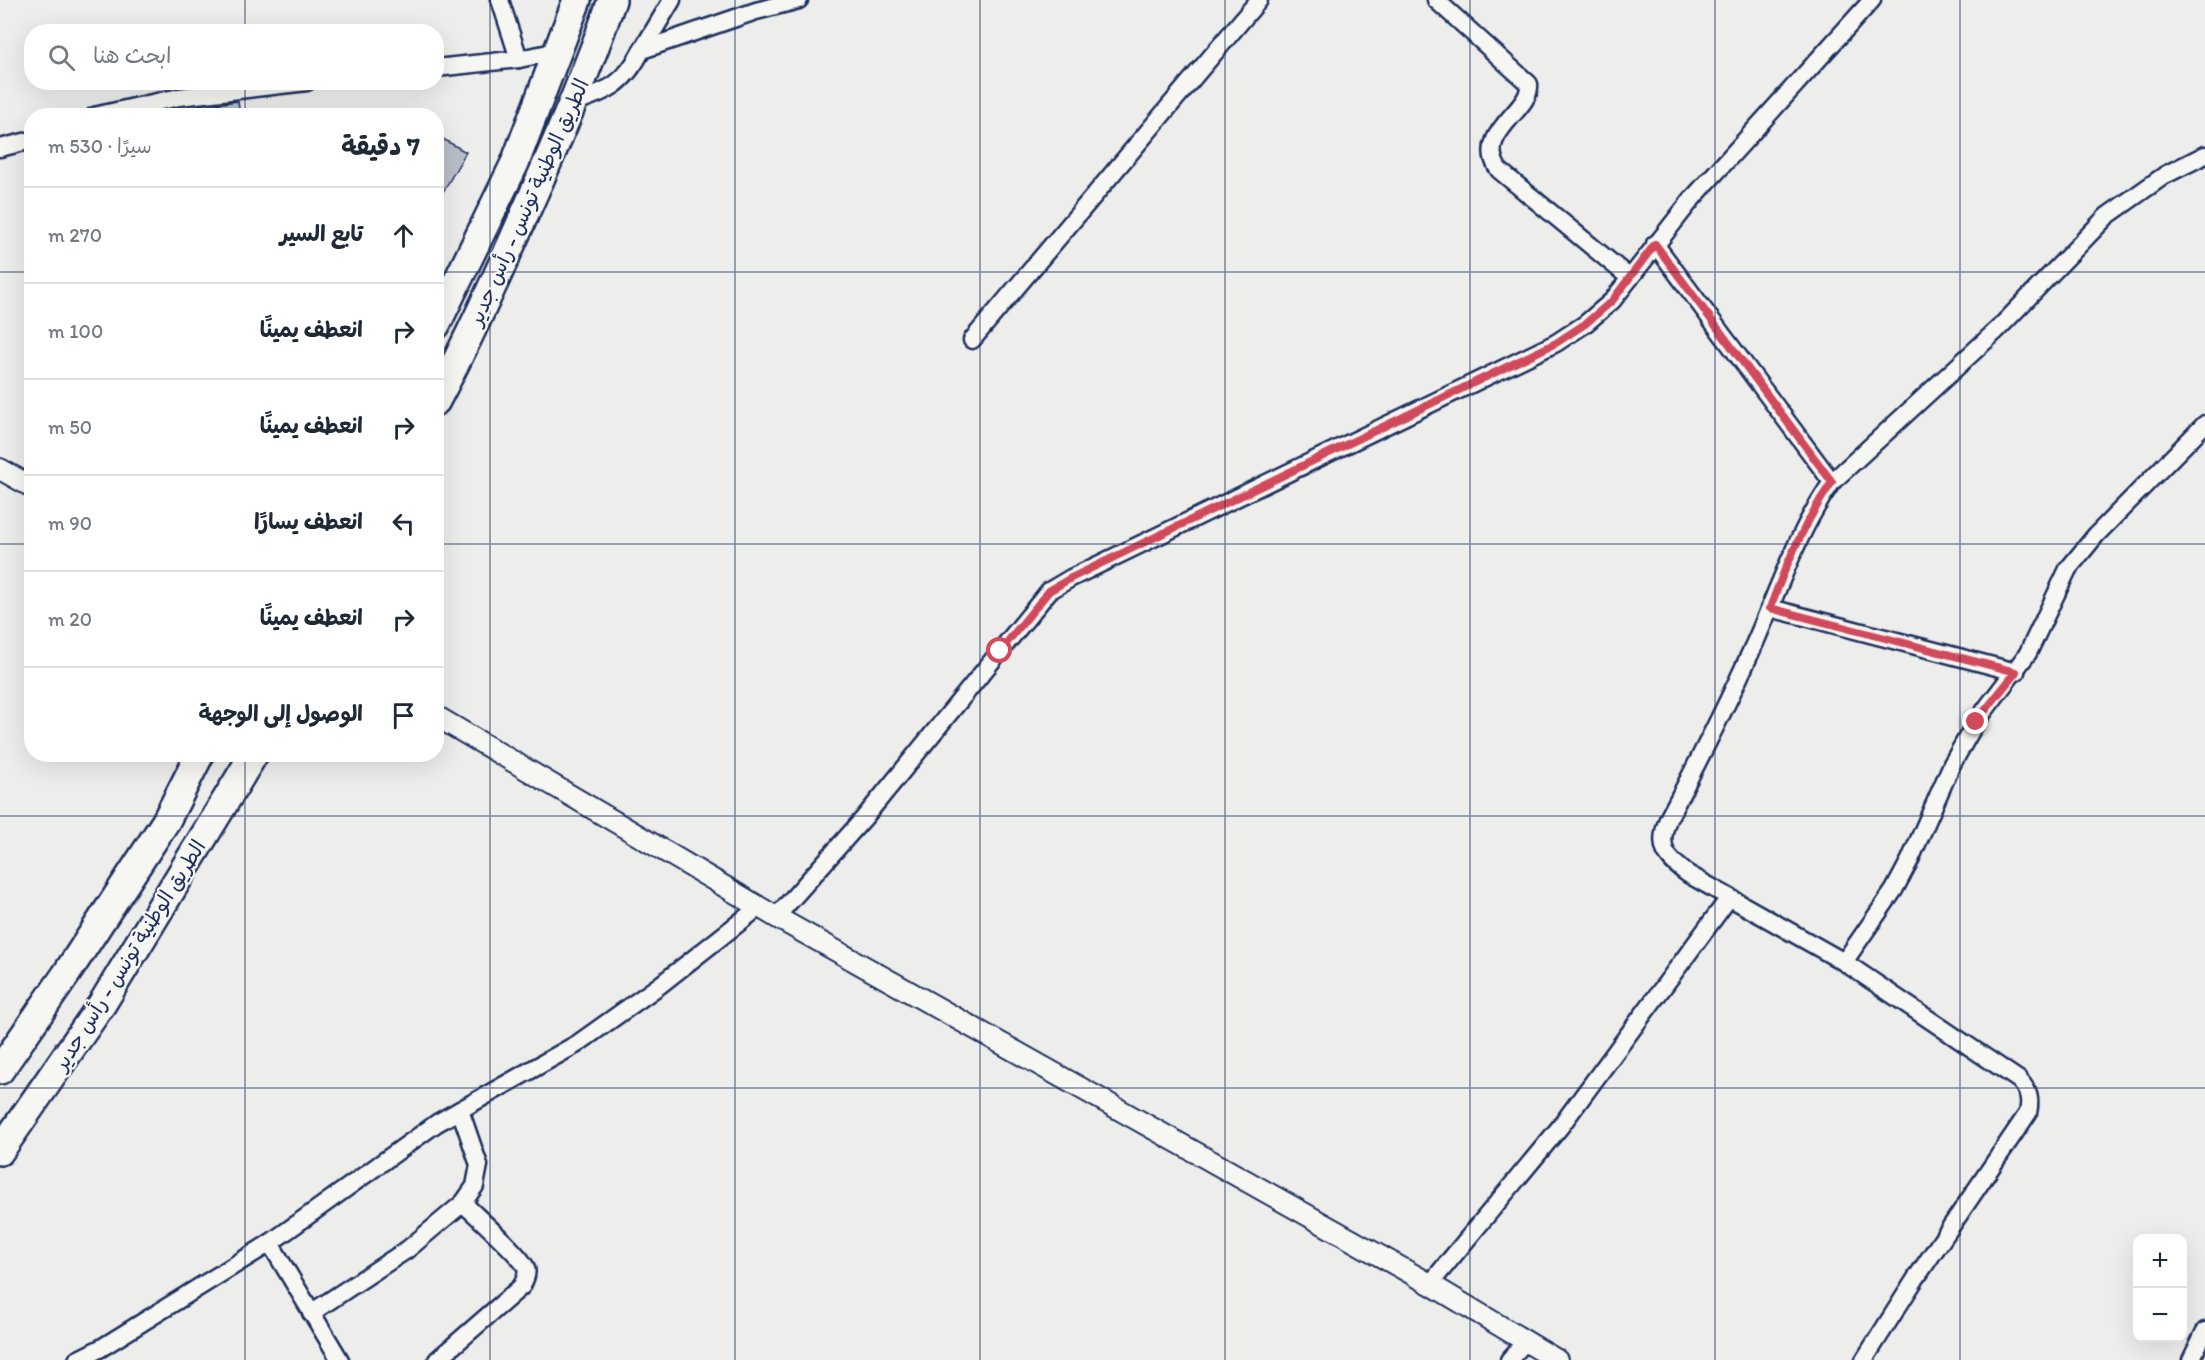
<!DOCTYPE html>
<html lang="ar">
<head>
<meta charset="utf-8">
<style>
  body { margin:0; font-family:Itim,"Playpen Sans Arabic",sans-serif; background:#f6f6f7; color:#1f2937; direction:rtl }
  .controls { position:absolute; right:18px; bottom:18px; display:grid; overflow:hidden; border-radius:12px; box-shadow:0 6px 24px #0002 }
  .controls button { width:54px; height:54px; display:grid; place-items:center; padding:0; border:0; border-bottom:2px solid #e0e1e3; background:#fff; color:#1f2937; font:30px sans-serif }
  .stop { position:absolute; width:18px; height:18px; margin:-14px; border:4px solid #d1495b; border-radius:50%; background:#fff }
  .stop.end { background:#d1495b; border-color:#fff; box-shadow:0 2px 6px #0008 }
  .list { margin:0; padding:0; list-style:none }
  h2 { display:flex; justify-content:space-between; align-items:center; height:78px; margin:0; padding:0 24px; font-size:26px }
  h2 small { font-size:20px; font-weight:400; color:#747a83 }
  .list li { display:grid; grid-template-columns:39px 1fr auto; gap:18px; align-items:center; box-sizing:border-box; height:96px; padding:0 24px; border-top:2px solid #e0e1e3 }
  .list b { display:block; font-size:22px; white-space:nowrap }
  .list em { font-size:20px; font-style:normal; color:#747a83 }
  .icon { flex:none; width:33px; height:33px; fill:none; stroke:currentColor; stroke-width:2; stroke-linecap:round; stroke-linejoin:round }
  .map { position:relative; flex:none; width:2205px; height:1360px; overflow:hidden; direction:ltr }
  .search { position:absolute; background:#fff; box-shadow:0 6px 24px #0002; left:24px; top:24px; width:420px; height:66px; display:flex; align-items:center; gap:15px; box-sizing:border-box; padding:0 21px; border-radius:24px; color:#747a83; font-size:22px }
  .panel { position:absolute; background:#fff; box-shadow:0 6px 24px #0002; left:24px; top:108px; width:420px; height:654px; border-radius:24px; direction:rtl }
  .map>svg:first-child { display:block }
  .building { fill:#b9bfc8; stroke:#1b2f5e; stroke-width:1.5 }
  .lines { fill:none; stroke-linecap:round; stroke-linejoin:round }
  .minor-casing { stroke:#1b2f5e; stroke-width:21 }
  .tertiary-casing { stroke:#1b2f5e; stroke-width:24 }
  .trunk-casing { stroke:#1b2f5e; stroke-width:32 }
  .minor { stroke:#f6f6f2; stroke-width:16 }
  .tertiary { stroke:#f6f6f2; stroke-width:20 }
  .trunk { stroke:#f6f6f2; stroke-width:27 }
  .route { stroke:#d1495b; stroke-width:8 }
  .grid { fill:none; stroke:#1b2f5e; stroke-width:1.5; stroke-opacity:0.55 }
  .labels { text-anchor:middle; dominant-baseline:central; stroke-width:4.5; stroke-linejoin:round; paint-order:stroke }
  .street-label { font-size:21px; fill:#1b2f5e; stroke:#f6f6f2 }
</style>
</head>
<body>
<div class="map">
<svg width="2205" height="1360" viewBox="0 0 2205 1360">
  <rect width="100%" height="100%" fill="#edeeec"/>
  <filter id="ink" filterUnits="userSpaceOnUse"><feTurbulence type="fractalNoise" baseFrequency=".0167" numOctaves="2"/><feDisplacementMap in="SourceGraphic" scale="12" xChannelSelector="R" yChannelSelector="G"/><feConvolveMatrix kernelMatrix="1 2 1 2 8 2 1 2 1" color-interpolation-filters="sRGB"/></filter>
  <g filter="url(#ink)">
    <!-- building -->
    <g class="building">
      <path d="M238,101L240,116H196L195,107Z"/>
      <path d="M436,135L466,152L436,204Z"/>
    </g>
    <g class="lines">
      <!-- minor casing -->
      <g class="minor-casing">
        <g id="minor">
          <path d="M500,0L519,59"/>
          <path d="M1436,0L1529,84C1532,111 1473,133 1499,170L1630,278"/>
          <path d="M642,50L672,0"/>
          <path d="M436,68L519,59L559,51"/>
          <path d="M573,103C609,90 623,86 642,50L756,11L799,0"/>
          <path d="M94,116L179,97L307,82"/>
          <path d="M0,148L32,140"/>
          <path d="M1655,244L1832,482C1798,531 1780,585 1757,638C1730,700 1699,760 1668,819C1657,847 1665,857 1688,874L1844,962L2019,1080C2029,1091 2031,1099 2028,1113L1916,1278L1864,1360"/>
          <path d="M972,340L1259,0"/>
          <path d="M1832,482L1997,330L2107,216L2165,175L2205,155"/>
          <path d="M1770,608L2016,672"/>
          <path d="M776,917L864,818L1049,591L1071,578L1556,343L1585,324L1612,301L1692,199L1872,0"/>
          <path d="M1844,962L1894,890L1910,860L1952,764L1976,722L2028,653L2068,569L2096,535L2205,424"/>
          <path d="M270,1243L340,1360"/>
          <path d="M1430,1284L1560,1127L1729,898"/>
          <path d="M311,1313L408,1249L463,1203L475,1186L479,1165L460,1110"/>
          <path d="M77,1360L101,1348L270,1243L437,1123L577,1044L660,985L759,907"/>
          <path d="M437,1360L522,1286C524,1281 528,1274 526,1268C522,1256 475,1215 463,1203"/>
          <path d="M1509,1360L1525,1342"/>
          <path d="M2191,1360L2205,1331"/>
        </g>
      </g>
      <!-- tertiary casing -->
      <g class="tertiary-casing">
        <g id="tertiary">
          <path d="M0,469L32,487"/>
          <path d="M436,716L776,917L1430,1284L1557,1360"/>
        </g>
      </g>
      <!-- trunk casing -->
      <g class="trunk-casing">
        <g id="trunk">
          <path d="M436,325L515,163L577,0"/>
          <path d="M436,401C469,339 498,275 526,211C557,142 587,72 612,0"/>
          <path d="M0,1070L65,976L166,821L200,754"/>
          <path d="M0,1151L102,1004L254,754"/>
        </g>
      </g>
      <!-- minor -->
      <use href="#minor" class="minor"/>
      <!-- tertiary -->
      <use href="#tertiary" class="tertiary"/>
      <!-- trunk -->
      <use href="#trunk" class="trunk"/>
    </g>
  </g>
  <g class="lines" filter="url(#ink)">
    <!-- route -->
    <path class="route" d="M1000,651L1049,591L1071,578L1556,343L1585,324L1612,301L1655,244L1832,482C1805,521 1786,564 1770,608L2016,672L1976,722"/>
  </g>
  <!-- grid -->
  <path class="grid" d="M245,0V32M490,0V1360M735,0V1360M980,0V1360M1225,0V1360M1470,0V1360M1715,0V1360M1960,0V1360M245,82V116M0,272H32M436,272H2205M0,544H32M436,544H2205M245,754V1360M0,816H2205M0,1088H2205"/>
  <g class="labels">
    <!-- street labels -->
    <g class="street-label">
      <text transform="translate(528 202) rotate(-66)">الطريق الوطنية تونس - رأس جدير</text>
      <text transform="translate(129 955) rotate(-58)">الطريق الوطنية تونس - رأس جدير</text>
    </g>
  </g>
</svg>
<div class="controls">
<button>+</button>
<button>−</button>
</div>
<div class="stop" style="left:1000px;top:651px"></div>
<div class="stop end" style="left:1976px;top:722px"></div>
<div class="search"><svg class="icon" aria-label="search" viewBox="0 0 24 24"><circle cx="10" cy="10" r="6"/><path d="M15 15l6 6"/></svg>ابحث هنا</div>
<section class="panel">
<h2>7 دقيقة<small>سيرًا · 530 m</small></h2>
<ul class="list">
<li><svg class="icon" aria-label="ahead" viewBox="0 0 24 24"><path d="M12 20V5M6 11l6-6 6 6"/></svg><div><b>تابع السير</b></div><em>270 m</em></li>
<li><svg class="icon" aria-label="right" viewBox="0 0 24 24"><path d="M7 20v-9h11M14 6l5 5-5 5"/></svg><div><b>انعطف يمينًا</b></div><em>100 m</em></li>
<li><svg class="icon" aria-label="right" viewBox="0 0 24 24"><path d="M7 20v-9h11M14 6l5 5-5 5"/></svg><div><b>انعطف يمينًا</b></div><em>50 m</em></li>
<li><svg class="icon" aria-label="left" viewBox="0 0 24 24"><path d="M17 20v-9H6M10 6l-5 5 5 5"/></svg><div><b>انعطف يسارًا</b></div><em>90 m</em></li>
<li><svg class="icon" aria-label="right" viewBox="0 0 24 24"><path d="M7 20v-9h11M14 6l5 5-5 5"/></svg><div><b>انعطف يمينًا</b></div><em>20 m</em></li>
<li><svg class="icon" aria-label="arrive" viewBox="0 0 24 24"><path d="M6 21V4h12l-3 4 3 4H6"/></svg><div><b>الوصول إلى الوجهة</b></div></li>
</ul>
</section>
</div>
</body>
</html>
